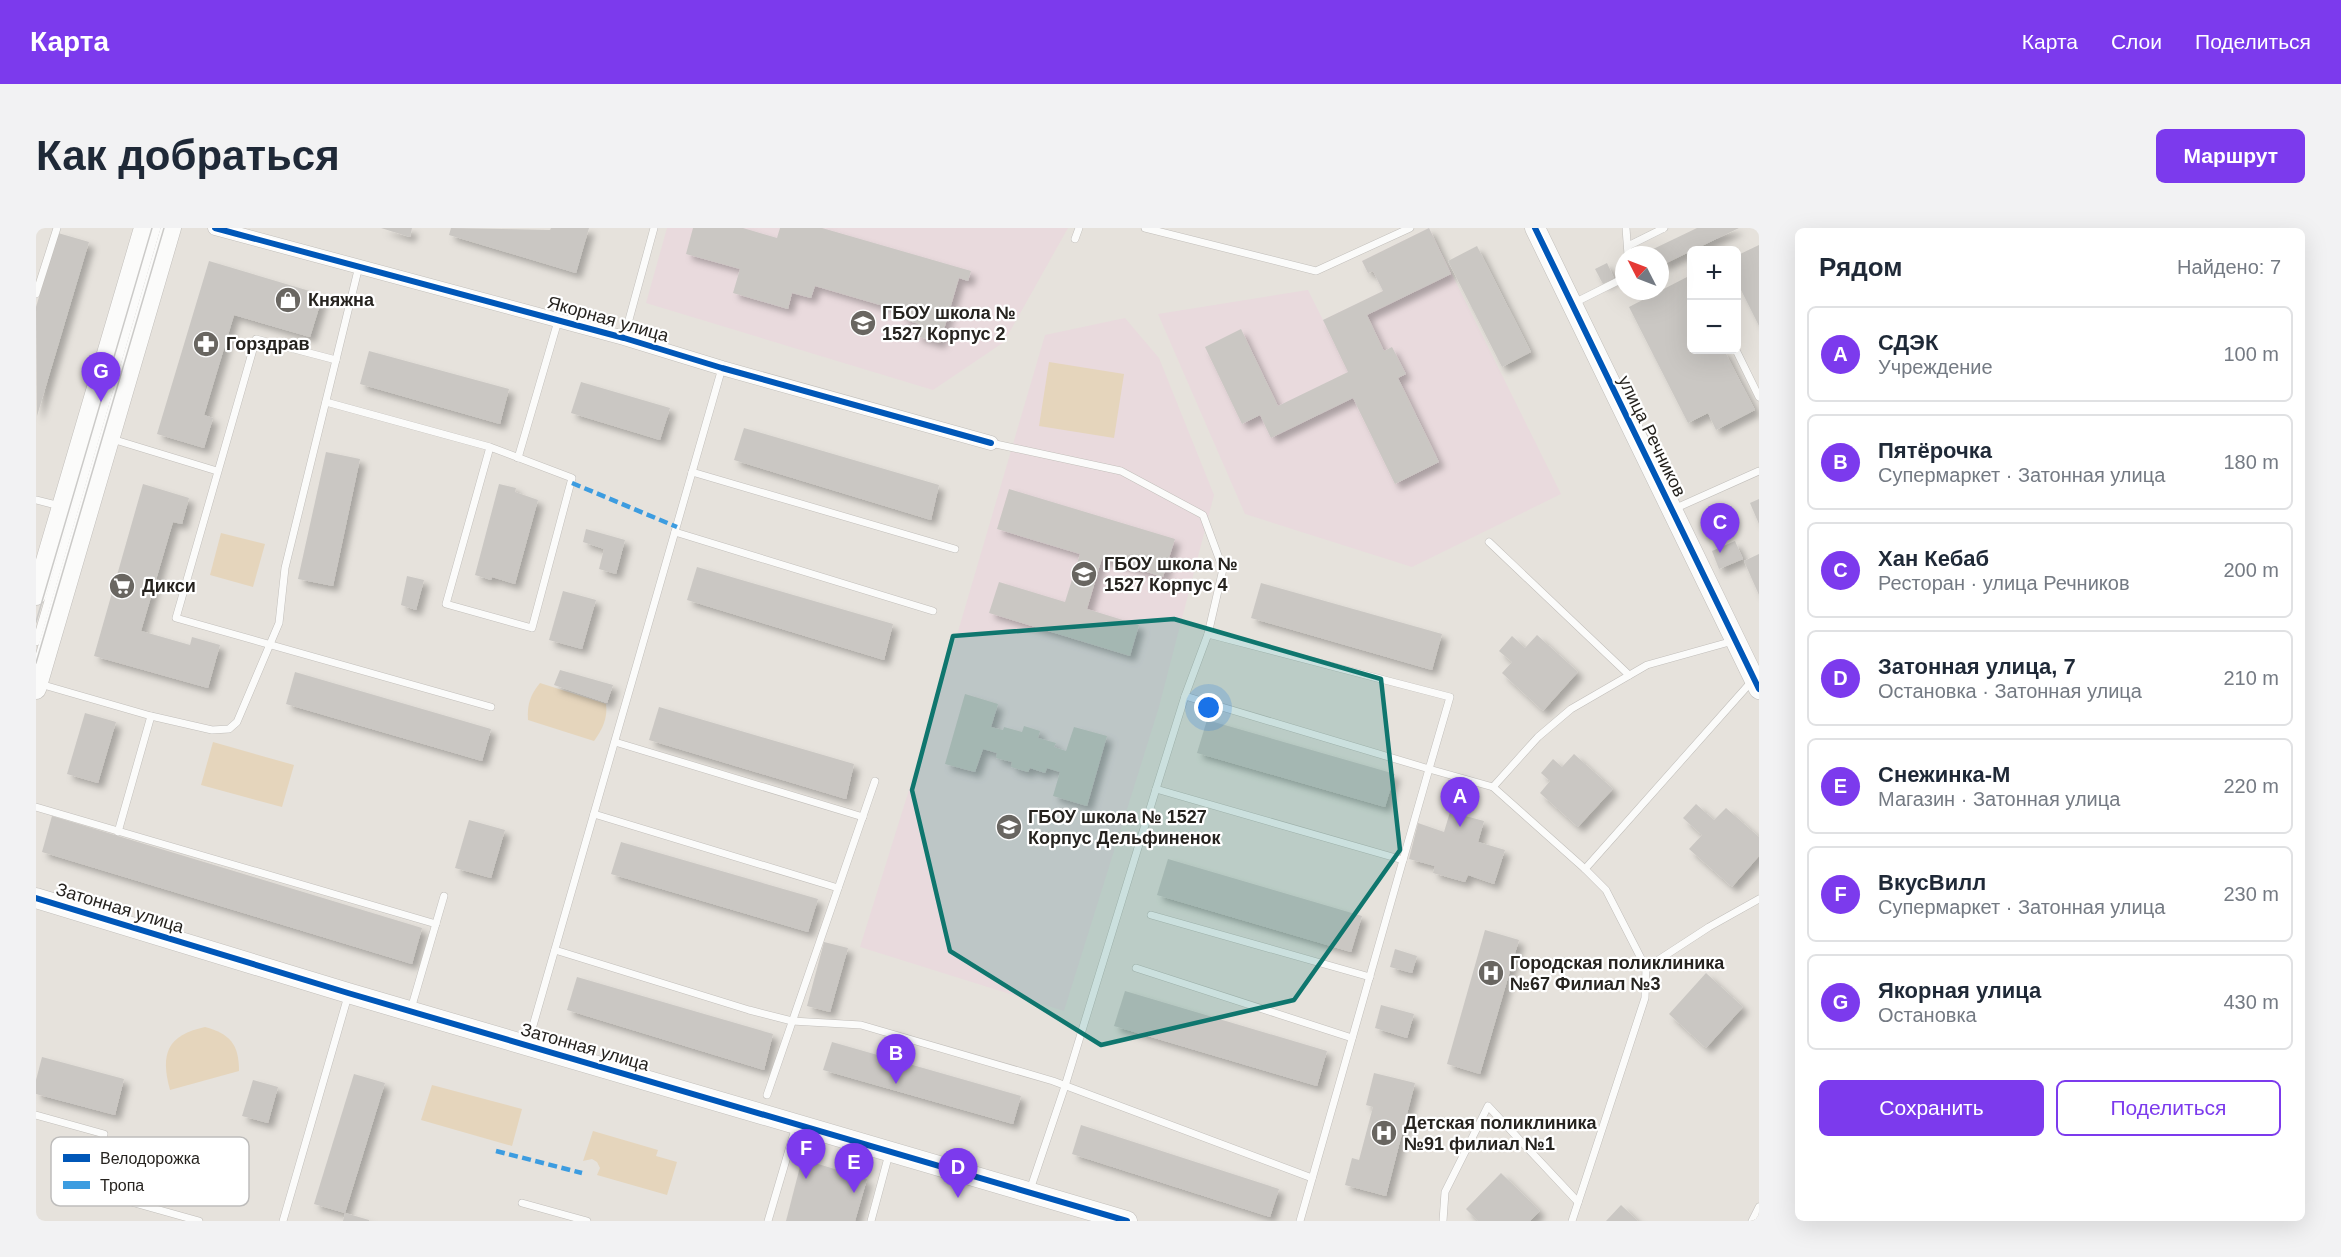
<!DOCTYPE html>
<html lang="ru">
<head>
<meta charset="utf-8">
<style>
  body { margin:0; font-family:Arial,sans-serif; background:#f2f2f3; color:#1f2937 }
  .controls { position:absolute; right:18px; top:18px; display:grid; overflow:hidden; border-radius:9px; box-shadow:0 6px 24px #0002 }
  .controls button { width:54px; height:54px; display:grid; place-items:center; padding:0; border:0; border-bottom:2px solid #e0e1e3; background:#fff; color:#1f2937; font:30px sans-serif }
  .compass { position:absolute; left:1579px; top:18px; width:54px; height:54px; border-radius:50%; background:#fff; box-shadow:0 6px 24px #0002; rotate:312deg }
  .you { position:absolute; left:1173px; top:480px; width:21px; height:21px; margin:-15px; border:4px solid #fff; border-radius:50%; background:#1a73e8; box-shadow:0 0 0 9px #1a73e833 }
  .badge { display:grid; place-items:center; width:39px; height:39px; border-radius:50%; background:#7c3aed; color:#fff; font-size:20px; font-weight:700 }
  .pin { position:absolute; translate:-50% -50px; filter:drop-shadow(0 2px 3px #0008) }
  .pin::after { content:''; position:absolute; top:32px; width:21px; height:18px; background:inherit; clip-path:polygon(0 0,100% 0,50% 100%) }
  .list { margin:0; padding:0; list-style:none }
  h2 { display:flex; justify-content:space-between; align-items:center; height:78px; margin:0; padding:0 24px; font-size:26px }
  h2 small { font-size:20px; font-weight:400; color:#747a83 }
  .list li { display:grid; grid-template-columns:39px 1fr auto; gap:18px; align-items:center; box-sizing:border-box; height:96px; margin:0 12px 12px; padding:0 12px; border:2px solid #e0e1e3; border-radius:9px }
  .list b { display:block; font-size:22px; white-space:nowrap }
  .list p { margin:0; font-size:20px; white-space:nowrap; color:#747a83 }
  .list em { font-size:20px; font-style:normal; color:#747a83 }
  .actions { display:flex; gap:12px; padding:18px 24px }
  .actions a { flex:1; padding:14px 0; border:2px solid #7c3aed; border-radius:9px; text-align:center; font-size:21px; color:#7c3aed }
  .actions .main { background:#7c3aed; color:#fff }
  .map { position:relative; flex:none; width:1723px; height:993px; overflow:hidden; border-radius:9px }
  header { display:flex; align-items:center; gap:36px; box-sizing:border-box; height:84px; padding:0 30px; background:#7c3aed; color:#fff }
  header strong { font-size:28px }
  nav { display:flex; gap:33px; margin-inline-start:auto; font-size:21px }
  .intro { display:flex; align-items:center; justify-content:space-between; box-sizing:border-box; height:144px; padding:0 36px }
  h1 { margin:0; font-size:42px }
  .button { padding:15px 27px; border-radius:9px; background:#7c3aed; color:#fff; font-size:21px; font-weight:700 }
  main { display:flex; gap:36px; padding:0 36px }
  aside { flex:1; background:#fff; border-radius:9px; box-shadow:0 6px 24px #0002 }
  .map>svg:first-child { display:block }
  .education { fill:#e9dadd }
  .green { fill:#e5d5bc }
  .building { fill:#cac7c3; filter:url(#shadow) }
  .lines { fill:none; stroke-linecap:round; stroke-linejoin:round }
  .lane-casing { stroke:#c1beba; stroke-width:8 }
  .street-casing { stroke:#c1beba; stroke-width:15 }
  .secondary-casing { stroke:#c1beba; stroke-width:21 }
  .lane { stroke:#fbfbfa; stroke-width:7 }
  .street { stroke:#fbfbfa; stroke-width:14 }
  .secondary { stroke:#fbfbfa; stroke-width:20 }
  .tram { stroke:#cbcac8; stroke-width:1.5 }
  .quiet { stroke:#3c9ce0; stroke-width:4.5; stroke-dasharray:9 4.5; stroke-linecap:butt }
  .cycleway-casing { stroke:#fff; stroke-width:10 }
  .cycleway { stroke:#0057b8; stroke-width:6 }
  .marked { fill:#0f766e; fill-opacity:0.2; stroke:#0f766e; stroke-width:4.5; stroke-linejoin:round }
  .labels { text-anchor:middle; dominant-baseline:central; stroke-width:4.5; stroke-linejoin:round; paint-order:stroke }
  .poi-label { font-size:18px; font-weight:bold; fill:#26231f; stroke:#fff; text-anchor:start }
  .street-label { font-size:18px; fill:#26231f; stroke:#fff }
  .key { fill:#fff; stroke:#bebdbc; stroke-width:1.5 }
  .key-label { font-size:16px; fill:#26231f }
</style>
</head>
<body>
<header>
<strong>Карта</strong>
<nav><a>Карта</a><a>Слои</a><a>Поделиться</a></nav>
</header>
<div class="intro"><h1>Как добраться</h1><a class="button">Маршрут</a></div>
<main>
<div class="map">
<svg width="1723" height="993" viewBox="0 0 1723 993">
  <defs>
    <filter id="shadow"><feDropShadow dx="5.5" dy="5.5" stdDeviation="3" flood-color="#0004"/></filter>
  </defs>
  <rect width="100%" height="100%" fill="#e6e2dc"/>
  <!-- education -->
  <g class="education">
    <path d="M631,0H1032L968,114L897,162L610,75Z"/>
    <path d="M1393,0L1525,266L1376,339L1209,286L1122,86L1272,62L1287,92L1347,63L1337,43L1332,45L1326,33Z"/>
    <path d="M1089,90L1123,130L1178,267L1123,479L1028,783L824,719L916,424L1009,107Z"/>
  </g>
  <!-- green -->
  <g class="green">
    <path d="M1013,134L1088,146L1078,210L1003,198Z"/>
    <path d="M185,305L229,316L217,359L174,347Z"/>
    <path d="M504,455L570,476C572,490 566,502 558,513L492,492C491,477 494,467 504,455Z"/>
    <path d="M177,514L258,537L246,579L165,557Z"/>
    <path d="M169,799C194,806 203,816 203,843L134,862C124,826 131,807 169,799Z"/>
    <path d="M396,857L486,881L476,918L385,892Z"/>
    <path d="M557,903L622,922L620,928L641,934L631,967L561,947L564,940L561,934L556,931L547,933Z"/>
  </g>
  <!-- building -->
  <g class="building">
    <path d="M345,0H376L374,9Z"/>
    <path d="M415,0L514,2L515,0H553L540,45L413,7Z"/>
    <path d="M657,0H707L741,10L744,0H786L935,43L932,53L923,50L904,115L880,108L883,96L866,91L868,84L779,58L775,70L756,65L752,81L697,65L704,41L650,26Z"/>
    <path d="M1393,0L1415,46L1331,87L1348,123L1356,119L1370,146L1362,150L1403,234L1359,256L1317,170L1235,210L1224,187L1206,196L1169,119L1205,101L1242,178L1312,144L1287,92L1347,63L1337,43L1332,45L1326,33Z"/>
    <path d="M1661,0H1703L1624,38V27H1612L1611,24Z"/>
    <path d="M22,5L53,14L1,188L0,79Z"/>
    <path d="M1723,17V98L1700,52V28Z"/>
    <path d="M1441,18L1495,124L1466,139L1412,33Z"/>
    <path d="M173,33L287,67L274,109L198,87L168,187L177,190L168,220L121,206Z"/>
    <path d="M1571,35L1578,50L1567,56L1559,41Z"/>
    <path d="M1651,49L1656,58V122H1688L1719,182L1680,202L1672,185L1652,195L1593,79Z"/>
    <path d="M333,123L473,161L464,196L324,156Z"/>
    <path d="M545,154L634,180L624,212L535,185Z"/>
    <path d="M708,200L903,257L895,292L698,232Z"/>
    <path d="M290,224L324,231L297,358L262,351Z"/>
    <path d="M107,256L153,270L146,296L137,294L105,403L154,417L156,409L184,417L172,460L58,428Z"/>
    <path d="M463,256L480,260L479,264L502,272L479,356L456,349L455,352L439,347Z"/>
    <path d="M973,261L1139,311L1127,349L1066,330L1051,381L1103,397L1094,428L953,385L963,354L1029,374L1044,326L961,301Z"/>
    <path d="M1723,271V296L1714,275Z"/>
    <path d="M550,301L589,312L580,346L563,341L568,321L547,314Z"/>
    <path d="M1699,313L1707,331L1683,341L1676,323Z"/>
    <path d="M1723,326V367L1708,333Z"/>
    <path d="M661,339L857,396L848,432L651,372Z"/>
    <path d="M371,348L388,352L380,382L365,377Z"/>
    <path d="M1225,355L1406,406L1396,442L1215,390Z"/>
    <path d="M527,363L560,372L546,421L513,412Z"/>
    <path d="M1501,407L1542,444L1507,483L1466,445L1476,434L1463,423L1476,408L1489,420Z"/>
    <path d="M524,442L577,457L571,475L518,457Z"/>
    <path d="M259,444L455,501L446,533L250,476Z"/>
    <path d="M929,466L962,476L955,499L967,502L968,499L986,504L988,498L1004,503L1002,510L1020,515L1018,519L1030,523L1038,499L1071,508L1051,578L1017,568L1024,544L1011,540L1009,545L994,540L992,544L975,539L976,534L960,530L961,525L947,521L939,544L909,536Z"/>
    <path d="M623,479L818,536L810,571L613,512Z"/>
    <path d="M49,485L80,494L62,555L31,546Z"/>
    <path d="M1171,492L1359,546L1349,579L1161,525Z"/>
    <path d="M1538,526L1577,561L1542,599L1504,565L1514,553L1505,545L1517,531L1526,539Z"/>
    <path d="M1660,576L1678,592L1690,580L1723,609V628L1696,659L1653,621L1666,607L1647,590Z"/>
    <path d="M1414,584L1448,593L1442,614L1469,622L1458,656L1432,647L1429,654L1397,645L1399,638L1373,631L1382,595L1408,604Z"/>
    <path d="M16,588L386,700L376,736L6,624Z"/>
    <path d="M433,592L469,602L455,650L419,640Z"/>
    <path d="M585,614L782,671L772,704L575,646Z"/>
    <path d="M1132,631L1326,688L1315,724L1121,667Z"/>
    <path d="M1449,702L1483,712L1444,846L1411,836Z"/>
    <path d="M788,714L812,720L794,784L771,778Z"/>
    <path d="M1359,721L1381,728L1376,745L1354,739Z"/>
    <path d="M1670,745L1707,779L1670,820L1633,786Z"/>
    <path d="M541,749L737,806L728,842L531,782Z"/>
    <path d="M1089,763L1291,823L1281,858L1078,798Z"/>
    <path d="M1345,777L1378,786L1371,810L1339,800Z"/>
    <path d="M796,814L985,868L977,896L787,842Z"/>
    <path d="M6,829L88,851L79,887L0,866V852Z"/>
    <path d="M1338,845L1379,855L1350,968L1309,957L1316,930L1323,932L1337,879L1330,877Z"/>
    <path d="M318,846L349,855L309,985L278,976Z"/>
    <path d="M217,852L242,859L232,895L206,888Z"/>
    <path d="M1045,897L1243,961L1234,989L1036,926Z"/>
    <path d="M766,931L831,951L819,993H750Z"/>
    <path d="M1465,945L1504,983L1494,993H1442L1430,981Z"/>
    <path d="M1585,977L1602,993H1570Z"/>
    <path d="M309,985L333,992V993H307Z"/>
  </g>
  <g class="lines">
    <!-- lane casing -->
    <g class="lane-casing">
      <g id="lane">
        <path d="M1109,0L1280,43L1374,0"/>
        <path d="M1590,0L1592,27"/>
        <path d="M1039,11L1043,0"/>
        <path d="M1592,18L1628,0"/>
        <path d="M0,66L21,0"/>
        <path d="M1538,75L1588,50"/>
        <path d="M588,110L618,0"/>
        <path d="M1700,122L1723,169"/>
        <path d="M300,132L220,111L140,390L455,479"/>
        <path d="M290,174L454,219L536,250L496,400L410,376L454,219"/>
        <path d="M76,211L181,243"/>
        <path d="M955,215L1085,243L1167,287L1187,341L1172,406"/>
        <path d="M482,230L522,93"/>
        <path d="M656,244L919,321"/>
        <path d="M0,272L24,278"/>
        <path d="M1638,281L1723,243"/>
        <path d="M639,304L897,383"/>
        <path d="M1453,314L1593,447"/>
        <path d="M1172,406L1414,469L1393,541L1149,468Z"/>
        <path d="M0,414L121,0"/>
        <path d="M4,456L115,488L176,502L193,501L201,494L243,395L249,340L323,38"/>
        <path d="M579,514L827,589"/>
        <path d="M1120,561L1149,468"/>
        <path d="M0,579L400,696"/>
        <path d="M558,586L802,660"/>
        <path d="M82,604L115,488"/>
        <path d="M1549,641L1457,559L1502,509L1535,481L1611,437L1697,413"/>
        <path d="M1115,687L1334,749"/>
        <path d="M519,722L713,782L756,793L825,797L1017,853L1276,950"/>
        <path d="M1100,740L1316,810"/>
        <path d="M1610,740L1570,662L1549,641L1716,453"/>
        <path d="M375,781L408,668"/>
        <path d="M492,815L686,140"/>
        <path d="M731,867L839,553"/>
        <path d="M0,887L68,906L52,962L163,993"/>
        <path d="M994,962L1029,858L1120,561L1367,632"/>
        <path d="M486,975L551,993"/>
        <path d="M247,993L312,768"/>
        <path d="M732,993L760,898"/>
        <path d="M835,993L853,926"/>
        <path d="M1264,993L1393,541L1457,559"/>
        <path d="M1407,993L1409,964L1452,878L1542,974"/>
        <path d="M1536,993L1609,770L1610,740L1673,699L1723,671"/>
        <path d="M1716,993L1723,979"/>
      </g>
    </g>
    <!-- street casing -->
    <g class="street-casing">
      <path id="street" d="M179,0L588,110L686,140L955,215"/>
    </g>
    <!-- secondary casing -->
    <g class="secondary-casing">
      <g id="secondary">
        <path d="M1499,0L1723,461"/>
        <path d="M0,367L108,0"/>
        <path d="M0,461L135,0"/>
        <path d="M0,670L312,765L1091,993"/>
      </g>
    </g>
    <!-- lane -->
    <use href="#lane" class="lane"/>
    <!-- street -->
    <use href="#street" class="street"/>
    <!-- secondary -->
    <use href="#secondary" class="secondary"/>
    <!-- tram -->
    <g class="tram">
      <path d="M0,394L116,0"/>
      <path d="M0,435L128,0"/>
    </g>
    <!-- quiet -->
    <g class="quiet">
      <path d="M536,255L641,299"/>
      <path d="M460,923L546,945"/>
    </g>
    <!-- cycleway casing -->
    <g class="cycleway-casing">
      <g id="cycleway">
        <path d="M179,0L588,110L686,140L955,215"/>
        <path d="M1499,0L1723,461"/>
        <path d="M0,670L312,765L1091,993"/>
      </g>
    </g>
    <!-- cycleway -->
    <use href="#cycleway" class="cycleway"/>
  </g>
  <!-- marked area -->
  <path class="marked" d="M1138,391L1345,451L1364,622L1258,772L1065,817L914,723L876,562L917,408Z"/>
  <!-- icons -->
  <defs>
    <g id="shop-disc" transform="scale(1.35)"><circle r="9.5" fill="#696661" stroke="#fff"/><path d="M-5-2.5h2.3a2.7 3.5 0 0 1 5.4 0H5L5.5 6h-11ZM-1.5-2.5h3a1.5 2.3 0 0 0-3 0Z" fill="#fff"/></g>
    <g id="school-disc" transform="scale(1.35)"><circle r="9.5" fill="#696661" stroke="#fff"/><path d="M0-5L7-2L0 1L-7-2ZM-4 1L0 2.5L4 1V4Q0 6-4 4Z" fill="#fff"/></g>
    <g id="pharmacy-disc" transform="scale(1.35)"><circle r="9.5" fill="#696661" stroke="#fff"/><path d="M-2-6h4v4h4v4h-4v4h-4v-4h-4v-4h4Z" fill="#fff"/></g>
    <g id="supermarket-disc" transform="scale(1.35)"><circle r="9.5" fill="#696661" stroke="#fff"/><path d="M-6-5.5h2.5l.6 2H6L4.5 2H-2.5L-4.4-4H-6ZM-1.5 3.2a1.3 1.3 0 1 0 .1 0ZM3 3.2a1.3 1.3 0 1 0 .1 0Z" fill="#fff"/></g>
    <g id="hospital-disc" transform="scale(1.35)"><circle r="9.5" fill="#696661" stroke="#fff"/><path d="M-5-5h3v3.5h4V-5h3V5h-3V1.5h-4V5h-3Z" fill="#fff"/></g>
  </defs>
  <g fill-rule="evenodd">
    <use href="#shop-disc" x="252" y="72"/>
    <use href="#school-disc" x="827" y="95"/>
    <use href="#pharmacy-disc" x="170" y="116"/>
    <use href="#school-disc" x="1048" y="346"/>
    <use href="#supermarket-disc" x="86" y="358"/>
    <use href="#school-disc" x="973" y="599"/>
    <use href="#hospital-disc" x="1455" y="745"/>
    <use href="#hospital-disc" x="1348" y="905"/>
  </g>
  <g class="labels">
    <!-- poi labels -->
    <g class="poi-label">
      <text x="272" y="72">Княжна</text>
      <text x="846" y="85">ГБОУ школа №<tspan x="846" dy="21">1527 Корпус 2</tspan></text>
      <text x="190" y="116">Горздрав</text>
      <text x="1068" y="336">ГБОУ школа №<tspan x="1068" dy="21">1527 Корпус 4</tspan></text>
      <text x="106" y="358">Дикси</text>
      <text x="992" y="589">ГБОУ школа № 1527<tspan x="992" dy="21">Корпус Дельфиненок</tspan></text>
      <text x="1474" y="735">Городская поликлиника<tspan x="1474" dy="21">№67 Филиал №3</tspan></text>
      <text x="1368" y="895">Детская поликлиника<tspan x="1368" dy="21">№91 филиал №1</tspan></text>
    </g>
    <!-- street labels -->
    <g class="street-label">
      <text transform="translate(572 91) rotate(16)">Якорная улица</text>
      <text transform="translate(1616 208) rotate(64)">улица Речников</text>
      <text transform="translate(84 680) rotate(17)">Затонная улица</text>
      <text transform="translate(549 819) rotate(16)">Затонная улица</text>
    </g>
  </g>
  <!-- legend -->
  <rect x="15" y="909" width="198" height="69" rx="9" class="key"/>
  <rect x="27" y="926" width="27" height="8" fill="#0057b8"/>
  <rect x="27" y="953" width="27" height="8" fill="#3c9ce0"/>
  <g class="key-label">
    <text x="64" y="936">Велодорожка</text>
    <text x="64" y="963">Тропа</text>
  </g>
</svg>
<div class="controls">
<button>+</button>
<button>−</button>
</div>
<svg class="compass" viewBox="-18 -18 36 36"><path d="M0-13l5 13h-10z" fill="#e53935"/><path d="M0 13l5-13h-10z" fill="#747a83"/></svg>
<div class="you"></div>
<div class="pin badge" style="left:1424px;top:599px">A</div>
<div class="pin badge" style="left:860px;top:856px">B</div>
<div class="pin badge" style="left:1684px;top:325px">C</div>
<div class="pin badge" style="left:922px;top:970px">D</div>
<div class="pin badge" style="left:818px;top:965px">E</div>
<div class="pin badge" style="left:770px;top:951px">F</div>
<div class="pin badge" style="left:65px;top:174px">G</div>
</div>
<aside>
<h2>Рядом<small>Найдено: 7</small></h2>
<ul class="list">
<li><span class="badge">A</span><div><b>СДЭК</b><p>Учреждение</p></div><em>100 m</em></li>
<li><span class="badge">B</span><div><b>Пятёрочка</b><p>Супермаркет · Затонная улица</p></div><em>180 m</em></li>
<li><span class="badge">C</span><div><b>Хан Кебаб</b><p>Ресторан · улица Речников</p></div><em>200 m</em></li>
<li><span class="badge">D</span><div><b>Затонная улица, 7</b><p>Остановка · Затонная улица</p></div><em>210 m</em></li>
<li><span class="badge">E</span><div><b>Снежинка-М</b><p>Магазин · Затонная улица</p></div><em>220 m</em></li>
<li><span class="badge">F</span><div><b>ВкусВилл</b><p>Супермаркет · Затонная улица</p></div><em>230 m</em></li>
<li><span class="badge">G</span><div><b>Якорная улица</b><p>Остановка</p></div><em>430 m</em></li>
</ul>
<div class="actions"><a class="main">Сохранить</a><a>Поделиться</a></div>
</aside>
</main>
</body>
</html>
